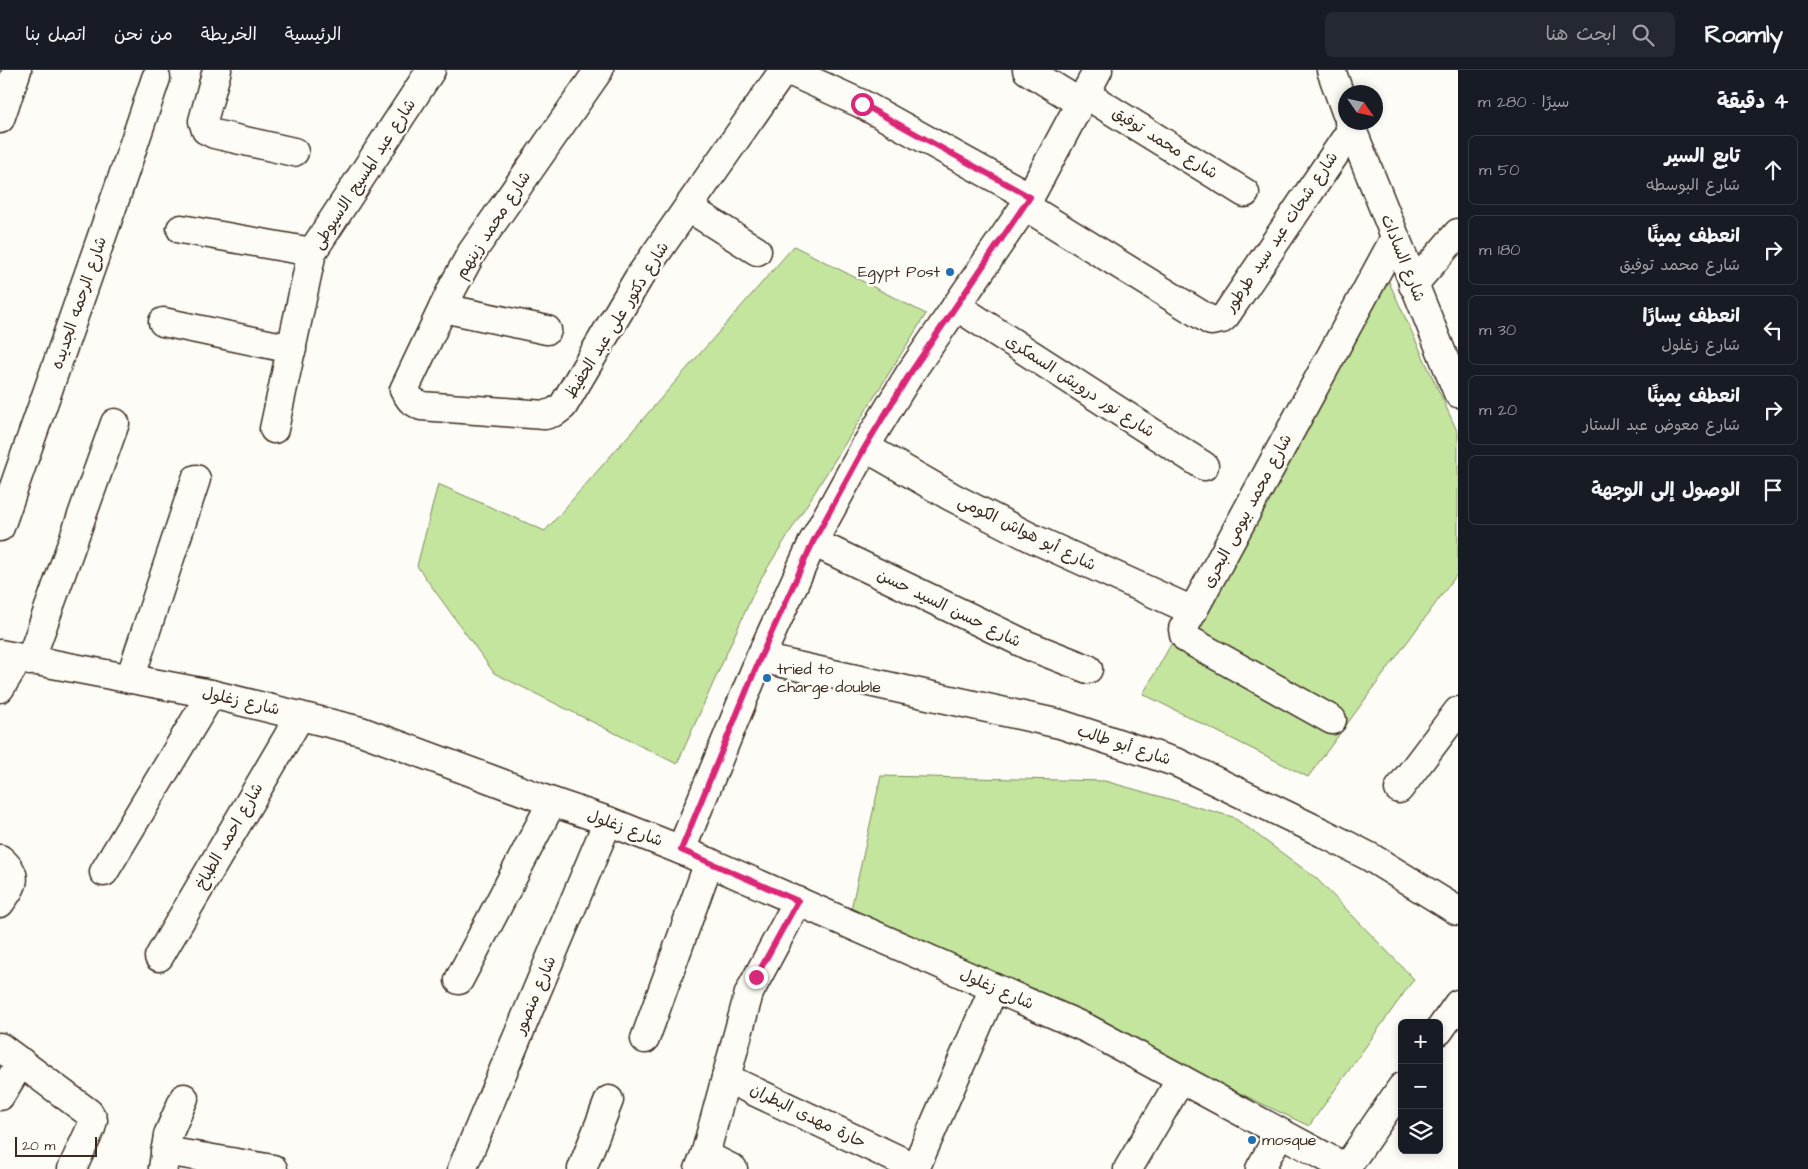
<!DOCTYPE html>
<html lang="ar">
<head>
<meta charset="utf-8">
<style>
  body { margin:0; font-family:"Architects Daughter","Playpen Sans Arabic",sans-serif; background:#242831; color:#f1f3f6; direction:rtl }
  .controls { position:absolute; right:15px; bottom:15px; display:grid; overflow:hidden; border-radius:8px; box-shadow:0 2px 8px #0003 }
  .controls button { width:45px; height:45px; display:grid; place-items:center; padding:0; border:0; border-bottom:1px solid #363941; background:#171b24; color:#f1f3f6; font:25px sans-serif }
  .compass { position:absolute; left:1338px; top:15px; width:45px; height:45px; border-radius:50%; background:#171b24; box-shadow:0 2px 8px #0003; rotate:124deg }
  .scale { position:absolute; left:15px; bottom:12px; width:82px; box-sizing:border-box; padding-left:5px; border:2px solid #3b2a1e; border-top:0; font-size:14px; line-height:18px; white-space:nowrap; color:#3b2a1e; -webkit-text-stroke:4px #fdfcf7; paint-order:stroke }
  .stop { position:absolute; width:15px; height:15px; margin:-11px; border:4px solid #db2777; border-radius:50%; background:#fff }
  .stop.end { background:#db2777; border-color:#fff; box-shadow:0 1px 5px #0008 }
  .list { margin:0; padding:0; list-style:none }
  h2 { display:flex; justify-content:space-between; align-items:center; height:65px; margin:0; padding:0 20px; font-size:21px }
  h2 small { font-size:16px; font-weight:400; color:#9ea1a6 }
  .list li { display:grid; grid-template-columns:32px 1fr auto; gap:15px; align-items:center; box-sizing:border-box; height:70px; margin:0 10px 10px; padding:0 10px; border:1px solid #363941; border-radius:8px }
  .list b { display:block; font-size:19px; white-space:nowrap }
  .list p { margin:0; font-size:16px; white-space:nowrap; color:#9ea1a6 }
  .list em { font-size:16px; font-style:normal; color:#9ea1a6 }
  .icon { flex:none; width:28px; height:28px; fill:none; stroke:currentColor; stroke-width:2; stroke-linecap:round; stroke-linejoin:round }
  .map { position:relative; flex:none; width:1458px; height:1099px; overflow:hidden; direction:ltr }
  header { display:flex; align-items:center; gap:30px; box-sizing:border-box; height:70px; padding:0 25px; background:#171b24; border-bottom:1px solid #363941 }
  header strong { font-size:24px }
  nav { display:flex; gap:28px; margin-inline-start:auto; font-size:18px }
  .search { width:350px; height:45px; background:#242831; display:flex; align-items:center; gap:12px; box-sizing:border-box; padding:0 18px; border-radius:8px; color:#9ea1a6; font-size:19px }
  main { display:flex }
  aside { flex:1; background:#171b24 }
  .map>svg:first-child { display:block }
  .green { fill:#c3e59e; stroke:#7f885e }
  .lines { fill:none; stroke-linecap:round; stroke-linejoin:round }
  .street-casing { stroke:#3b2a1e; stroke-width:31 }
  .secondary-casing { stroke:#3b2a1e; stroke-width:31 }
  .street { stroke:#fdfcf7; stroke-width:28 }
  .secondary { stroke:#fdfcf7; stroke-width:28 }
  .route { stroke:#db2777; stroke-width:6 }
  .poi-dot { fill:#1f6fb2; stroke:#fdfcf7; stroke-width:2 }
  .labels { text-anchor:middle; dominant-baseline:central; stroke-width:5; stroke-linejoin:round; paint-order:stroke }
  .street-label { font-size:16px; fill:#3b2a1e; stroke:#fdfcf7 }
  .poi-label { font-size:16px; fill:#3b2a1e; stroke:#fdfcf7; text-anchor:start }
</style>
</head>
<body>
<header>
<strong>Roamly</strong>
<div class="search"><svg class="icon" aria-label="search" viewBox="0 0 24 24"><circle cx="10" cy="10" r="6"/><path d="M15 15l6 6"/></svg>ابحث هنا</div>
<nav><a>الرئيسية</a><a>الخريطة</a><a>من نحن</a><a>اتصل بنا</a></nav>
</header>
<main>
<aside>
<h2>4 دقيقة<small>سيرًا · 280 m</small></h2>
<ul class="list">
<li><svg class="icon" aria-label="ahead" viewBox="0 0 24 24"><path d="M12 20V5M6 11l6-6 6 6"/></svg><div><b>تابع السير</b><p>شارع البوسطه</p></div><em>50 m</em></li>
<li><svg class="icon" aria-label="right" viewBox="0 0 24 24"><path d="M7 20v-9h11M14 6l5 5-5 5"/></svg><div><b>انعطف يمينًا</b><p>شارع محمد توفيق</p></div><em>180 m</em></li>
<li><svg class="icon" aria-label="left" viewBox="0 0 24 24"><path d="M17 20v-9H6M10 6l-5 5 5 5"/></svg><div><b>انعطف يسارًا</b><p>شارع زغلول</p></div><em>30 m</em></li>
<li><svg class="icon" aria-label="right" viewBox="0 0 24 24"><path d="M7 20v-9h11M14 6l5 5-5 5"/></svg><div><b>انعطف يمينًا</b><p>شارع معوض عبد الستار</p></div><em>20 m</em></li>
<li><svg class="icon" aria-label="arrive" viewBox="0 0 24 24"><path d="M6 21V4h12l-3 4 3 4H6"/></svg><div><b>الوصول إلى الوجهة</b></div></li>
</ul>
</aside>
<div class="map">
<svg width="1458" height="1099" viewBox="0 0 1458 1099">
  <rect width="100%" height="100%" fill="#fdfcf7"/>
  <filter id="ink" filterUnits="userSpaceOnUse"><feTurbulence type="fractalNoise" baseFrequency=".02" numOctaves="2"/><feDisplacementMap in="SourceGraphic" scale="10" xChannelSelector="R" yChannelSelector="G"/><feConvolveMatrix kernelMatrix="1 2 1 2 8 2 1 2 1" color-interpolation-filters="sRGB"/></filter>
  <g filter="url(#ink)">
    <!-- green -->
    <g class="green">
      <path d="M794,176L926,244L758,513L677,694L494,603L417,496L438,414L545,461Z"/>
      <path d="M1383,199L1458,363V503L1308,707L1143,624Z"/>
      <path d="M881,706L1105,711L1233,747L1316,808L1414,909L1309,1056L851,839Z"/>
    </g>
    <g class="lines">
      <!-- street casing -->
      <g class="street-casing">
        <g id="street">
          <path d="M217,0L203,51L206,60L214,64L294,82"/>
          <path d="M599,0L472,182L453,217L404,320L411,330L421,336L545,345L555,342L563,336L638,209L784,0"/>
          <path d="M787,0L862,34L1030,127"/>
          <path d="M1027,0L1080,33"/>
          <path d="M1331,0L1346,42"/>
          <path d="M1085,24L1245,123"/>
          <path d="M0,49L17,0"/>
          <path d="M1349,52L1458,323"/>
          <path d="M1025,136L1211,251L1222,249L1226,245L1352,59"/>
          <path d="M689,138L757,181"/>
          <path d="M181,159L312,182"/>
          <path d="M1413,215L1458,163"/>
          <path d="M956,236L1204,396"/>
          <path d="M443,238L547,260"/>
          <path d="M163,252L292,279"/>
          <path d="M274,359L312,182L431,0"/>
          <path d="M865,377L952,427L1032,468L1193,541"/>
          <path d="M0,457L122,109L156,8"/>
          <path d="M813,472L1027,575L1088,599"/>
          <path d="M760,588L1060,654L1178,693L1323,763L1370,787L1458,841"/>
          <path d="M30,591L115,353"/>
          <path d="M130,609L196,409"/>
          <path d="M0,618L18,589"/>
          <path d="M1332,650L1187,569L1184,565L1183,559L1395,168"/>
          <path d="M1399,719L1458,641"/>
          <path d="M681,780L760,588L813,472L865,377L909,305L1025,136L1098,0"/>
          <path d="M0,789C20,806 14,814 0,833"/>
          <path d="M104,802L211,624"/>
          <path d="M159,887L300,646"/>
          <path d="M459,910L552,732"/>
          <path d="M1439,961L1458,934"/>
          <path d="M645,969L709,792"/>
          <path d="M0,977L89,1043L93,1050L91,1058L72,1099"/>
          <path d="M726,1008L916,1098"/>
          <path d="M0,1026L21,992"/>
          <path d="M165,1081L273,1099"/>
          <path d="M705,1085L733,1099"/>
          <path d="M163,1098L168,1065L184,1028"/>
          <path d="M1346,1098L1402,1017"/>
          <path d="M462,1099L608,751"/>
          <path d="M582,1099L609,1030"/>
          <path d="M699,1099L705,1085L749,923L798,831"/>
          <path d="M915,1099L994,918"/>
          <path d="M1128,1099L1181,1009"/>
          <path d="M1260,1099L1280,1063"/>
        </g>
      </g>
      <!-- secondary casing -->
      <g class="secondary-casing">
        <path id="secondary" d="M0,584L211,624L361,661L552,732L608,751L681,780L1088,959L1348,1099"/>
      </g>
      <!-- street -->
      <use href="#street" class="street"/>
      <!-- secondary -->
      <use href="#secondary" class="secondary"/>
    </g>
  </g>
  <g class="lines" filter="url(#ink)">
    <!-- route -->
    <path class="route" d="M756,907L798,831L681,780L760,588L813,472L865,377L909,305L1030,127L862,34"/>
  </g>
  <!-- markers -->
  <g class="poi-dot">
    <circle cx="950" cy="202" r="5"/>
    <circle cx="767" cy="608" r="5"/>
    <circle cx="1252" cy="1070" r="5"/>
  </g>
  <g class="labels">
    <!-- street labels -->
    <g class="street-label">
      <text transform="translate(1165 73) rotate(32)">شارع محمد توفيق</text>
      <text transform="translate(364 104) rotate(-57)">شارع عبد المسيح الاسيوطى</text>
      <text transform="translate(493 155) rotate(-57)">شارع محمد زينهم</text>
      <text transform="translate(1281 162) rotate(-56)">شارع شحات عبد سيد طرطور</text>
      <text transform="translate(1403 188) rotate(68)">شارع السادات</text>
      <text transform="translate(79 233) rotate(-71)">شارع الرحمه الجديده</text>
      <text transform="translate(617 250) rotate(-58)">شارع دكتور على عبد الحفيظ</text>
      <text transform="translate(1080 316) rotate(33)">شارع نور درويش السمكرى</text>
      <text transform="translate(1247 441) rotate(-62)">شارع محمد بيومى البحرى</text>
      <text transform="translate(1027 463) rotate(26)">شارع أبو هواش الكومى</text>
      <text transform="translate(949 538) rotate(26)">شارع حسن السيد حسن</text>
      <text transform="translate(241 631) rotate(13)">شارع زغلول</text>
      <text transform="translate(1124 675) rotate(18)">شارع أبو طالب</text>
      <text transform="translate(625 758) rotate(20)">شارع زغلول</text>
      <text transform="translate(229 766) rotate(-60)">شارع احمد الطباخ</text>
      <text transform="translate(997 919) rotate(24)">شارع زغلول</text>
      <text transform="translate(535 925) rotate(-67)">شارع منصور</text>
      <text transform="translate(808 1046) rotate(26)">حارة مهدى البطران</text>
    </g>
    <!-- poi labels -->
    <g class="poi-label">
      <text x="940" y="202" text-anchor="end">Egypt Post</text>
      <text x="777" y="599">tried to<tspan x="777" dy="18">charge double</tspan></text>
      <text x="1262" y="1070">mosque</text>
    </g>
  </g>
</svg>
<div class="controls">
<button>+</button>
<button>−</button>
<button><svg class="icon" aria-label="layers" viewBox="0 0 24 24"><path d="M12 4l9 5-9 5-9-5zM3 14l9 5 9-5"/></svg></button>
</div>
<svg class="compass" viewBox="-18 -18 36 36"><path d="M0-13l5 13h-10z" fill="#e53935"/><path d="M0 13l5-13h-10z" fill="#9ea1a6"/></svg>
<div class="scale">20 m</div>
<div class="stop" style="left:862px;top:34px"></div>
<div class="stop end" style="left:756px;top:907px"></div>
</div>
</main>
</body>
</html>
